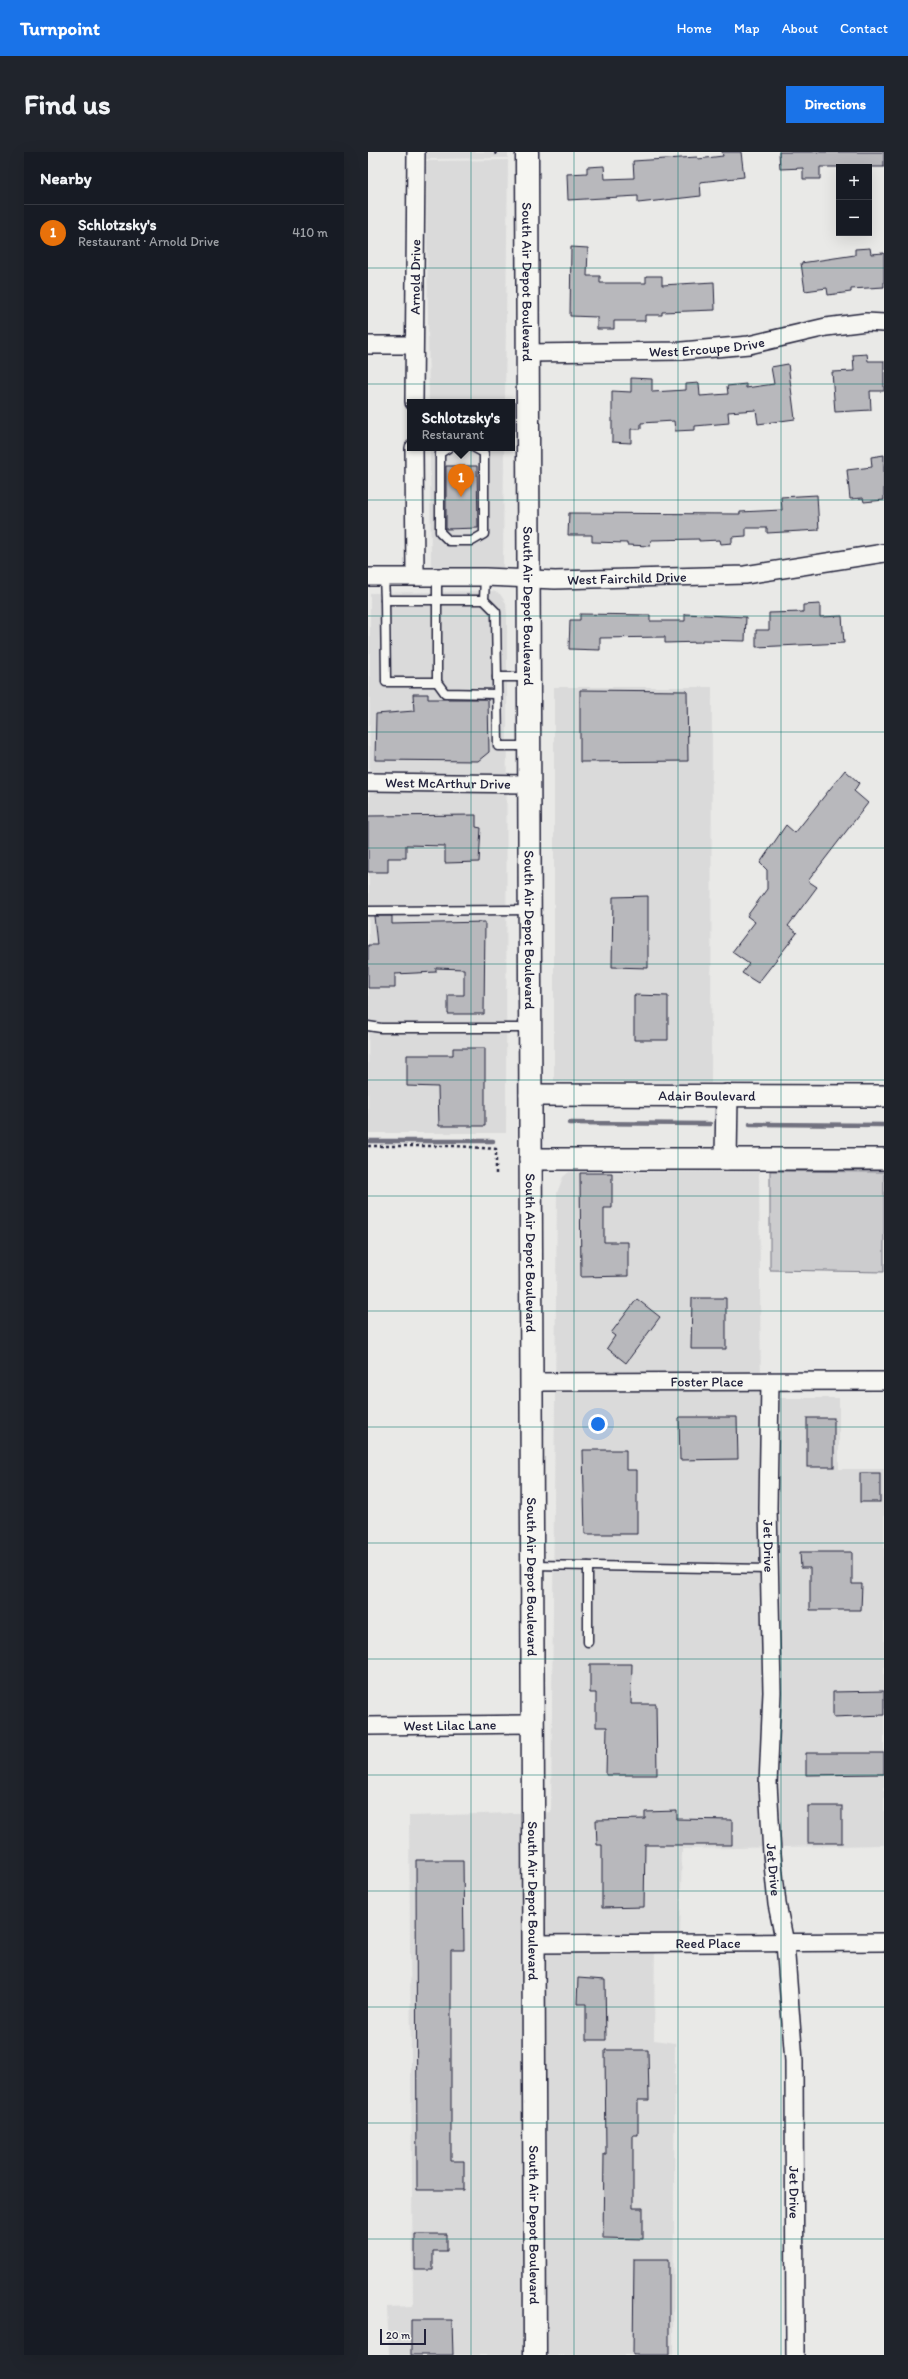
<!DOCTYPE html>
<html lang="en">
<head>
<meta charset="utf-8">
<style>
  body { margin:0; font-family:Itim,sans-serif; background:#20242c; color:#f1f3f6 }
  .controls { position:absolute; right:12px; top:12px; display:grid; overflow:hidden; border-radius:0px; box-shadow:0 4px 16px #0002 }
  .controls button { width:36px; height:36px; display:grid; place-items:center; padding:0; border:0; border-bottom:1px solid #363941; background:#171b24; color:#f1f3f6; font:20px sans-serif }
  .scale { position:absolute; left:12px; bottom:10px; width:46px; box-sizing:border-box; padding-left:4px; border:2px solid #22223b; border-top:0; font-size:11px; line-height:14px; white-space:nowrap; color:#22223b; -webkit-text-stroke:3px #f6f6f2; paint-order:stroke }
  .you { position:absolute; left:230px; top:1272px; width:14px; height:14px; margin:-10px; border:3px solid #fff; border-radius:50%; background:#1a73e8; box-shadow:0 0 0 6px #1a73e833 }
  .badge { display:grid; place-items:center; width:26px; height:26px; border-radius:50%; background:#1a73e8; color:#fff; font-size:13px; font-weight:700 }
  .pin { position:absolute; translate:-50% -33px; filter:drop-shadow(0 1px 2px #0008) }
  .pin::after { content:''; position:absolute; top:21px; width:14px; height:12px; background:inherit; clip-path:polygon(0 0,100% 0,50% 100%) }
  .popup { position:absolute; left:39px; top:247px; width:108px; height:52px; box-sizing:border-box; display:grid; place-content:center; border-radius:0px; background:#171b24; filter:drop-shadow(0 1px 3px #0005); font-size:13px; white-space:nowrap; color:#9ea1a6 }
  .popup b { font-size:15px; color:#f1f3f6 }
  .popup::after { content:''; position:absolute; left:50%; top:100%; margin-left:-8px; border:8px solid transparent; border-top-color:#171b24 }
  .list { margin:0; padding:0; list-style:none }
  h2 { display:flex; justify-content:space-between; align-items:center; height:52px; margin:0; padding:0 16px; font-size:17px }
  h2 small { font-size:13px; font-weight:400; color:#9ea1a6 }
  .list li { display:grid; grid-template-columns:26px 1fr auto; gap:12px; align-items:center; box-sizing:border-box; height:56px; padding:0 16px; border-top:1px solid #363941 }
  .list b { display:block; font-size:15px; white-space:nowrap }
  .list p { margin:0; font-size:13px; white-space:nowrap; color:#9ea1a6 }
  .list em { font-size:13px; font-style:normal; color:#9ea1a6 }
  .map { position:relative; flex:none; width:516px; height:2203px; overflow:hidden; border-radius:0px }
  header { display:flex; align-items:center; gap:24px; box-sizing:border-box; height:56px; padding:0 20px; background:#1a73e8; color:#fff }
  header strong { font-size:19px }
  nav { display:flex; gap:22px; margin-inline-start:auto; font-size:14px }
  .intro { display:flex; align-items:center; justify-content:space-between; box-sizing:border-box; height:96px; padding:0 24px }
  h1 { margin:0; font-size:28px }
  .button { padding:10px 18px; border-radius:0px; background:#1a73e8; color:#fff; font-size:14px; font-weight:700 }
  main { display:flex; gap:24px; padding:0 24px }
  aside { flex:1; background:#171b24; border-radius:0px; box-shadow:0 4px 16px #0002 }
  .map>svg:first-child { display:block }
  .built { fill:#dadada }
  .green { fill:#ccccce; stroke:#777784 }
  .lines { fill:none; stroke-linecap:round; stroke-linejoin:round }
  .stream { stroke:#71717f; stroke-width:4.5 }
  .building { fill:#b8b8bc; stroke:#22223b }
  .service-casing { stroke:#22223b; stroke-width:11 }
  .minor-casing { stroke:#22223b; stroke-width:20 }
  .tertiary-casing { stroke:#22223b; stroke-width:24 }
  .primary-casing { stroke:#22223b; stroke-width:25 }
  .path { stroke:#22223b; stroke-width:2.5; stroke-dasharray:3 3; stroke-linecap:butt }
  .service { stroke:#f6f6f2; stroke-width:8 }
  .minor { stroke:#f6f6f2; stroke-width:17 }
  .tertiary { stroke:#f6f6f2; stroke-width:21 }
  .primary { stroke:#f6f6f2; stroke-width:22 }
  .grid { fill:none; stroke:#0f766e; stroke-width:1; stroke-opacity:0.55 }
  .labels { text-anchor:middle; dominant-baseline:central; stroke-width:3.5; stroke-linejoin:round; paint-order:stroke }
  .street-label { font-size:14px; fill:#22223b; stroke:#f6f6f2 }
</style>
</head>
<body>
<header>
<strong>Turnpoint</strong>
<nav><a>Home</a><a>Map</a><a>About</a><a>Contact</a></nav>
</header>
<div class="intro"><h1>Find us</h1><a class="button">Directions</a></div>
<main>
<aside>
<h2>Nearby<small></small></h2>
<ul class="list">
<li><span class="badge" style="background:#e8710a">1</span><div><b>Schlotzsky's</b><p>Restaurant · Arnold Drive</p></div><em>410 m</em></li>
</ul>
</aside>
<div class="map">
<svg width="516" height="2203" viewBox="0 0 516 2203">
  <rect width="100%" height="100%" fill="#e9e9e7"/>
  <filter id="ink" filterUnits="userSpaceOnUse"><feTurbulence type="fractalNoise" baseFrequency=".025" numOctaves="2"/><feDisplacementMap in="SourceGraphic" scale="8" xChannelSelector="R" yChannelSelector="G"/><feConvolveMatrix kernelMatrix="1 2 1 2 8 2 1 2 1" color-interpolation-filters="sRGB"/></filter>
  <g filter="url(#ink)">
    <!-- built -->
    <g class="built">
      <path d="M58,0H140V6L58,7Z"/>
      <path d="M140,8L137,250H61L58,9Z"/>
      <path d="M62,296H136L135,417H63Z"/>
      <path d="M125,439L132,442L138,451L139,464L138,981H0L2,441Z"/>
      <path d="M186,535H344L343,931L186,929Z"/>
      <path d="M391,1019L393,1246H471V1317H516V1693L314,1697L312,1784H287L286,1888L307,1891L305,2203H21L19,2155L45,2154L41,1664L183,1660L189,1041L195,1025L201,1020Z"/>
    </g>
    <!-- green -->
    <path class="green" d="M402,1019L516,1020V1120L402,1118Z"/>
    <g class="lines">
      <!-- stream -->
      <g class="stream">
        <path d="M201,971L342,972"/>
        <path d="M382,972L516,973"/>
        <path d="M0,989H125"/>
      </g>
    </g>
    <!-- building -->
    <g class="building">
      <path d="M354,0H373L376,25L332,30L333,44L270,51V44L200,48L199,22L219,21V15L236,14L237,27L266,26L265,9L329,5L330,7L355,4Z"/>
      <path d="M411,0H516V15H452V27H435V16L412,17Z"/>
      <path d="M203,95L220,96L219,124H232V131H278V124H294V133L346,130L347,158L294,160V163H277V169H246V177H229V165L202,164Z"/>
      <path d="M502,96L503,102L516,101V135L483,137V140L460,143L459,136L437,139L433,111L487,103V97Z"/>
      <path d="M499,202L500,209H516V239H502L503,258L467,260L464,220L486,219L485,203Z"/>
      <path d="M420,212L427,267L390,272L388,258L360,260L361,271L327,274V278L307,279L306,269L273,271V277H263V291L244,290V239L263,240V226L284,227V240L318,238V232L331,231L332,244L360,242L359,234L378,232V236L406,232L403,215Z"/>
      <path d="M516,303V348L496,350L495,346L482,347L479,318L504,315L503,305Z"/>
      <path d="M78,314H109L110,376L78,377Z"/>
      <path d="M449,343L451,378L399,381V376H378V384L364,385V391L353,392L352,388L331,389V387L283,388L282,394L259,393V391L224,390V383H200L201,361L372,362V360L414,358L413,345Z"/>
      <path d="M452,452V465L474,464L476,491L388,495V478H401V461L435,460V453Z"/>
      <path d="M212,462L282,463V469H317V462L378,465L377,489L334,488V490L297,491V485L232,486V498L201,497L202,468H212Z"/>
      <path d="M212,538L319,539L320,609L212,610Z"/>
      <path d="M45,542H60V547H120L121,600L110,609L7,608L8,562L46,559Z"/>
      <path d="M477,618L491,631L486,639L500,651L440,729L449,735L420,774L429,781L390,831L374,821L381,812L364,800L387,770L379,764L399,737V718L392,711L418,673L427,681Z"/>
      <path d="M108,663V675L113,676L111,710L77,711V694L38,693V706H20V720H0V664Z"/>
      <path d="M280,744V816L244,815L245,745Z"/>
      <path d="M6,764H24V772L117,770L116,862H80V843H96V817L68,816V820L27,822V836H0V793H9Z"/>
      <path d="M266,843L300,844V888H266Z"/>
      <path d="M85,896H117V974H71L70,935L39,934V903H85Z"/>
      <path d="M212,1021H244V1056H236V1090H260V1124L213,1125Z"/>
      <path d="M324,1146H358V1197H323Z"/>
      <path d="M269,1147L292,1165L258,1211L239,1196L247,1184L243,1181Z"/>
      <path d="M311,1265H369L370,1307L312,1308Z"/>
      <rect x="439" y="1266" width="27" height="49"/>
      <path d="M215,1298H258V1318H269V1382H217Z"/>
      <rect x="492" y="1321" width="20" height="29"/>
      <path d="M432,1400H484V1432H494L493,1458H442V1416H433Z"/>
      <path d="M222,1512H264L263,1552H288L289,1623H238L239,1575H228V1541H222Z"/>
      <path d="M516,1539V1563L465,1565V1540Z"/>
      <path d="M438,1601H516V1622L438,1623Z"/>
      <rect x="440" y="1654" width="34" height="37"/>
      <path d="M309,1659V1667L364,1668V1693H277L276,1755L234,1756V1693H229L228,1668L277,1667V1660Z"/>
      <path d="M48,1708H95L96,1798H83V2009H96V2038H49Z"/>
      <path d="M210,1826L237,1828L238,1888H218V1852H209Z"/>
      <path d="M237,1898H280L281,1948H270V1983H265V2056H275V2087L235,2086L236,2002H238Z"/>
      <path d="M47,2082H79V2099H65V2118H47Z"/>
      <path d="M266,2107H301V2203H265Z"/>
      <path d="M43,2168H84L85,2203H43Z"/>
    </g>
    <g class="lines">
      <!-- service casing -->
      <g class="service-casing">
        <g id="service">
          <path d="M80,296L72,301V380L81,389H104L116,382V301L107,296"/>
          <path d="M16,425L17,448H69V424"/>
          <path d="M117,425L116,448L128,460L130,594H160"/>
          <path d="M17,448L18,530H69"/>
          <path d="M116,448H69V530L77,541L129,542"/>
          <path d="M129,525H160"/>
          <path d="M0,759L161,758"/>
          <path d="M0,874L13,876H161"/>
          <path d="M165,1413L402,1417"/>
          <path d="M220,1490V1414"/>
        </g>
      </g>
      <!-- minor casing -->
      <g class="minor-casing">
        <g id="minor">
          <path d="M0,193H45"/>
          <path id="s1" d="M160,201L314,199L381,193L458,175L498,170L516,171"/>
          <path id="s2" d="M46,250L48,0"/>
          <path d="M46,296L47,424"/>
          <path id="s3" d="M0,425H117L187,428L377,423L516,401"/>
          <path id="s4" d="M0,630L160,632"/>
          <path id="s5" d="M162,1230L516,1229"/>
          <path id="s6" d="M402,1230L400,1356L404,1540L400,1632L404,1702L409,1752L417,1791L426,1909L427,2203"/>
          <path id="s7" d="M0,1574L164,1572"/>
          <path id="s8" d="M165,1792L516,1790"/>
        </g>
      </g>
      <!-- tertiary casing -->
      <g class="tertiary-casing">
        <g id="tertiary">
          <path id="s9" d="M162,943L516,944"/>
          <path d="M162,1007H516"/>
          <path d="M358,1007L359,943"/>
        </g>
      </g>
      <!-- primary casing -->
      <g class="primary-casing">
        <g id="primary">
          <path id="s10" d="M159,0L167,2203"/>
        </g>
      </g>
      <!-- path -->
      <g class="path">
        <path d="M127,0L128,3"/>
        <path d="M0,994H88L128,997V1024"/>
      </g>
      <!-- service -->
      <use href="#service" class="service"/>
      <!-- minor -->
      <use href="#minor" class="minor"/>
      <!-- tertiary -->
      <use href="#tertiary" class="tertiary"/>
      <!-- primary -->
      <use href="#primary" class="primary"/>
    </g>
  </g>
  <!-- grid -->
  <path class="grid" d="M103,0V2203M206,0V2203M310,0V2203M413,0V2203M0,116H516M0,232H516M0,348H516M0,464H516M0,580H516M0,696H516M0,812H516M0,928H516M0,1044H516M0,1159H516M0,1275H516M0,1391H516M0,1507H516M0,1623H516M0,1739H516M0,1855H516M0,1971H516M0,2087H516"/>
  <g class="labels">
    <!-- street labels -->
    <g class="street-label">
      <text stroke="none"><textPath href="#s2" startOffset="125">Arnold Drive</textPath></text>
      <text stroke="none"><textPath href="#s10" startOffset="130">South Air Depot Boulevard</textPath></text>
      <text stroke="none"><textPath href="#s1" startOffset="179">West Ercoupe Drive</textPath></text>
      <text stroke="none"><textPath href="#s3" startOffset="259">West Fairchild Drive</textPath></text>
      <text stroke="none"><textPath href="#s10" startOffset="454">South Air Depot Boulevard</textPath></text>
      <text stroke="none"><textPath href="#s4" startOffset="80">West McArthur Drive</textPath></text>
      <text stroke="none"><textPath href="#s10" startOffset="778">South Air Depot Boulevard</textPath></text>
      <text stroke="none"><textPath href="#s9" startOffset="177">Adair Boulevard</textPath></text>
      <text stroke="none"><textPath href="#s10" startOffset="1101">South Air Depot Boulevard</textPath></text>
      <text stroke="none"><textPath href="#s5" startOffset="177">Foster Place</textPath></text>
      <text stroke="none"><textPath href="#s6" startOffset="164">Jet Drive</textPath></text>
      <text stroke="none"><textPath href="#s10" startOffset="1425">South Air Depot Boulevard</textPath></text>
      <text stroke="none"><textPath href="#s7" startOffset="82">West Lilac Lane</textPath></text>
      <text stroke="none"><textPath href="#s6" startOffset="488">Jet Drive</textPath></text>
      <text stroke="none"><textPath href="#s10" startOffset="1749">South Air Depot Boulevard</textPath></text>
      <text stroke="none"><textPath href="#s8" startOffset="175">Reed Place</textPath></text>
      <text stroke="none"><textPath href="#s6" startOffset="812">Jet Drive</textPath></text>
      <text stroke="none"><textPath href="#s10" startOffset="2073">South Air Depot Boulevard</textPath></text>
    </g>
  </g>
</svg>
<div class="controls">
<button>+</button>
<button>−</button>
</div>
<div class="scale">20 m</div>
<div class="you"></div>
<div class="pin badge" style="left:93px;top:345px;background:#e8710a">1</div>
<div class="popup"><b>Schlotzsky's</b>Restaurant</div>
</div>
</main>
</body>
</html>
